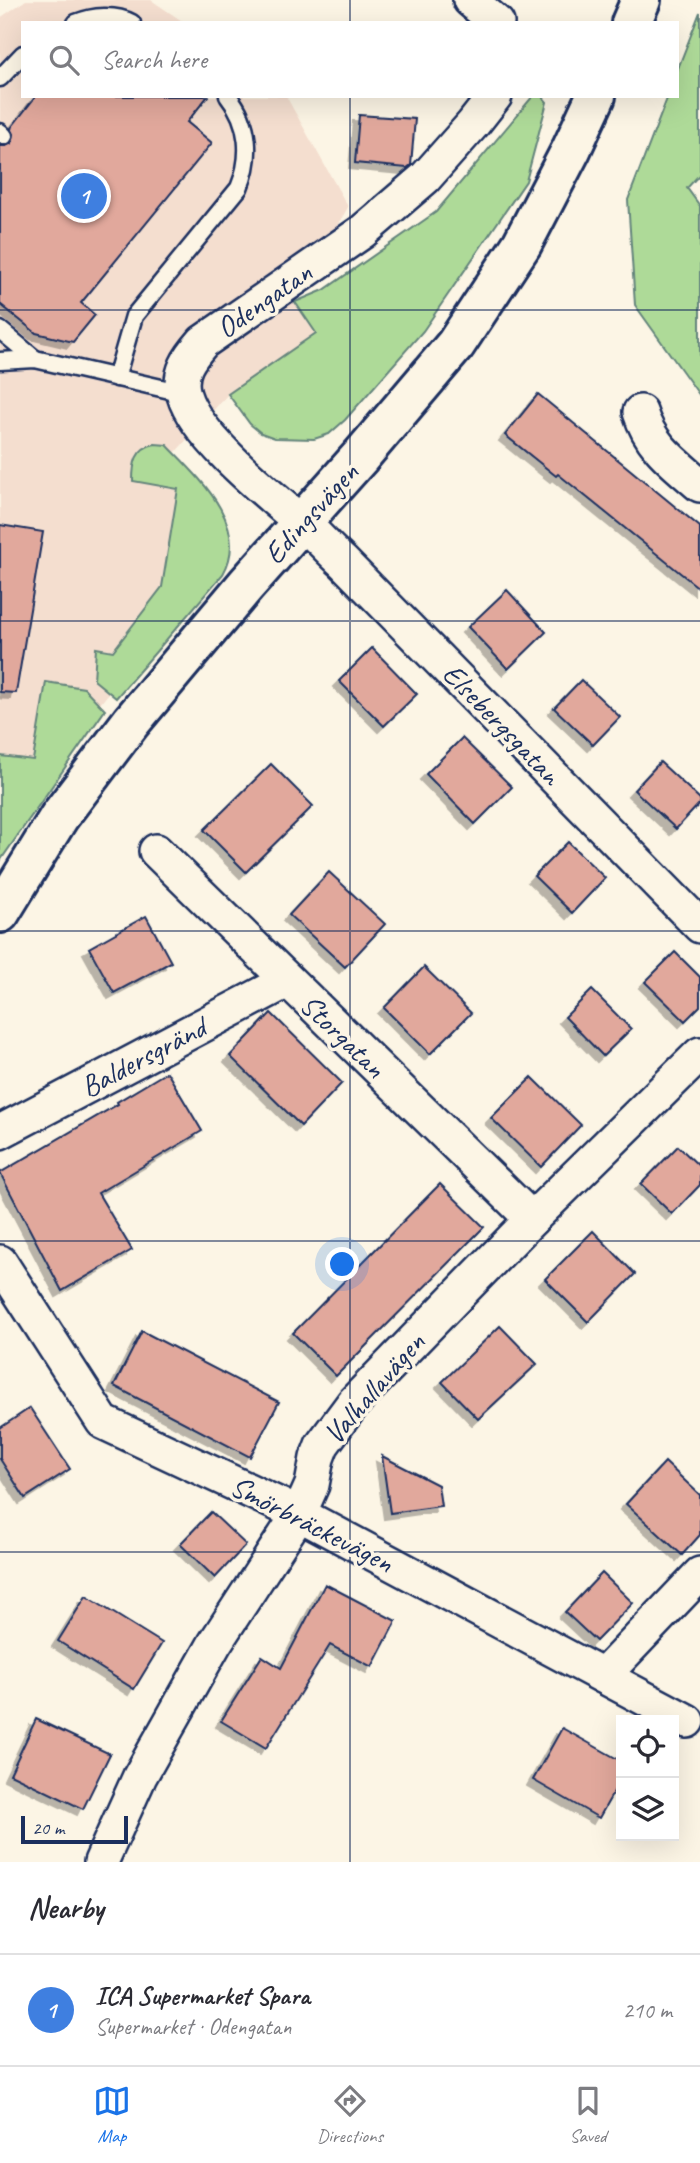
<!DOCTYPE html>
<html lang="en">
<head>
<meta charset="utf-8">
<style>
  body { margin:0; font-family:Caveat,sans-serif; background:#f2f2f3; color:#2b2b33 }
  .controls { position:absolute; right:21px; bottom:21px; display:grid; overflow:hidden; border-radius:0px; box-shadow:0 7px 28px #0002 }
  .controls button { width:63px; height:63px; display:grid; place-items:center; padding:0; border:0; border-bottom:2px solid #e1e1e2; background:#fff; color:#2b2b33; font:35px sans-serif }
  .scale { position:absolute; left:21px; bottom:18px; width:107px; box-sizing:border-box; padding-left:7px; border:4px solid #1b2f5e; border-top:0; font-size:19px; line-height:24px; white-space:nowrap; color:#1b2f5e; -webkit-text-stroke:5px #fcf5e5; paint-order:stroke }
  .you { position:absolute; left:343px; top:1265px; width:24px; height:24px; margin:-18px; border:5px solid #fff; border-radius:50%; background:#1a73e8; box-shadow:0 0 0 10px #1a73e833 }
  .badge { display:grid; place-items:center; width:46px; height:46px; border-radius:50%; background:#1a73e8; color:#fff; font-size:23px; font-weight:700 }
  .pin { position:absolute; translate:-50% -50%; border:4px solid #fff; box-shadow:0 2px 7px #0006 }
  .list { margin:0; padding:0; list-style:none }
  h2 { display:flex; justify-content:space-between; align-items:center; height:91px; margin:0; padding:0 28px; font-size:30px }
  h2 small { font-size:23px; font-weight:400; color:#7c7c81 }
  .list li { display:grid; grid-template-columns:46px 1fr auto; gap:21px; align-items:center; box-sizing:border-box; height:112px; padding:0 28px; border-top:2px solid #e1e1e2 }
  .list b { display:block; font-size:26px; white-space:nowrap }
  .list p { margin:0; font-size:23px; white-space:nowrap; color:#7c7c81 }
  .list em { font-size:23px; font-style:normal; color:#7c7c81 }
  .icon { flex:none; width:38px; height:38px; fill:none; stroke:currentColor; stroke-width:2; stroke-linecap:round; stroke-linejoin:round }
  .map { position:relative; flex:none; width:700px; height:1862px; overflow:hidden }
  .search { position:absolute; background:#fff; box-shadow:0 7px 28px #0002; left:21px; right:21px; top:21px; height:77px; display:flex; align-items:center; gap:18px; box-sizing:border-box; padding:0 24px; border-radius:0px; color:#7c7c81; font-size:26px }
  .sheet { height:203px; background:#fff }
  nav { display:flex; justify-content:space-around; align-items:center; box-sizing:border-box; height:98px; border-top:2px solid #e1e1e2; background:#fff; font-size:19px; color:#7c7c81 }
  nav a { display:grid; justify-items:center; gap:4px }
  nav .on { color:#1a73e8 }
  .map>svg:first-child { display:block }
  .built { fill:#f4decf }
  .green { fill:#aeda98; stroke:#64847b; stroke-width:2 }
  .building { fill:#e1a89c; stroke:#1b2f5e; stroke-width:2; filter:url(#shadow) }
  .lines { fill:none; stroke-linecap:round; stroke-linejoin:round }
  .service-casing { stroke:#1b2f5e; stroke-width:21 }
  .minor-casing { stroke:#1b2f5e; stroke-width:38 }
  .tertiary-casing { stroke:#1b2f5e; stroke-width:44 }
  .service { stroke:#fcf5e5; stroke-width:16 }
  .minor { stroke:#fcf5e5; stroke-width:33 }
  .tertiary { stroke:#fcf5e5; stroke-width:38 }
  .grid { fill:none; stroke:#1b2f5e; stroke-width:2; stroke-opacity:0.55 }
  .labels { text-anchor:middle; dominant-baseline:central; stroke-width:7; stroke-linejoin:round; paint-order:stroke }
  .street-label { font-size:30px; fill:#1b2f5e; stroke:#fcf5e5 }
</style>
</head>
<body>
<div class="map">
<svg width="700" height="1862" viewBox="0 0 700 1862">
  <defs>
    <filter id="shadow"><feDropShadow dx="-6" dy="6" stdDeviation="0" flood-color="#0004"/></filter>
  </defs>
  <rect width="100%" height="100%" fill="#fcf5e5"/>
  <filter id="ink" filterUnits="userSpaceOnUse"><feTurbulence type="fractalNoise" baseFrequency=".0143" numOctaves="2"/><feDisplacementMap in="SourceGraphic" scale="14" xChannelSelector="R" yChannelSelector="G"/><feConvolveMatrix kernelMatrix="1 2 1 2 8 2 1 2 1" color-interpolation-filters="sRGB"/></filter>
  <g filter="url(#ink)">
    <!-- built -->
    <path class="built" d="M26,0H151L185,23H23V96H286L348,207L295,302L316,333L228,394L173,455L215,560L61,753L0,854V18Z"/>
    <!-- green -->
    <g class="green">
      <path d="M700,12V174L687,188L700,206V396L635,305L628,200L668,96H677V71Z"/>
      <path d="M533,96H542L547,102L526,181L423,331L345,420L329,434L314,439L275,438L261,433L250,424L228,394L316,333L295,302L324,290L436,212Z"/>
      <path d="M155,444L167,445C199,478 251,525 223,574L116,698L94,680L96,648L113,651L162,587L178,489L133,481C133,464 135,448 155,444Z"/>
      <path d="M46,682L84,688L105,710L0,861V756L33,760Z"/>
    </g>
    <!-- building -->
    <g class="building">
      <path d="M36,96H208L187,122L212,143L81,303L95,315L73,342L36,333L0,304V146H6L12,143L14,134L11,128Z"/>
      <path d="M359,115L415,119L411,165L407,168L355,163Z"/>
      <path d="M538,394L700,527V589L558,474L556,476L505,435Z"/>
      <path d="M0,525L43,532L16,693L0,692Z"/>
      <path d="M507,590L546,632L508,669L468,627Z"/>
      <path d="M372,648L417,694L384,726L339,681Z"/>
      <path d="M581,680L620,717L593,745L554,708Z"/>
      <path d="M462,738L512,787L475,824L426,774Z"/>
      <path d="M660,762L700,799V803L676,829L634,790Z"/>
      <path d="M271,764L313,806L246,872L204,830Z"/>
      <path d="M568,842L605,878L572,913L534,876Z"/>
      <path d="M329,872L385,924L345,967L289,915Z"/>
      <path d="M146,916L171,962L114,993L89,948Z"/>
      <path d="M675,952L700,977V1006L685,1021L645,982Z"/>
      <path d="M424,967L471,1013L430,1054L384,1008Z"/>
      <path d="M592,990L631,1029L603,1056L565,1017Z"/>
      <path d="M271,1013L342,1083L301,1126L230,1056Z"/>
      <path d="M167,1072L202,1131L98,1193L132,1250L62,1291L0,1173L118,1104L117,1102Z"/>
      <path d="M532,1077L581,1125L541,1167L491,1118Z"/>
      <path d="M678,1146L700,1167V1185L672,1214L641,1184Z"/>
      <path d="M440,1184L484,1227L336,1376L293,1333Z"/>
      <path d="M593,1231L635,1274L588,1322L545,1279Z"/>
      <path d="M500,1326L537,1364L478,1419L442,1382Z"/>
      <path d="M142,1331L279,1402L250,1457L114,1386Z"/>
      <path d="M30,1408L70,1469L25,1498L0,1459V1428Z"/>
      <path d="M382,1456L438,1485L441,1506L390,1513Z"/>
      <path d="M665,1462L700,1495V1535L682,1555L626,1504Z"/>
      <path d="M211,1512L246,1545L215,1578L180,1544Z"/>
      <path d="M602,1573L633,1603L596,1641L565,1612Z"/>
      <path d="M325,1584L396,1621L372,1667L330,1645L266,1748L221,1721L262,1656L281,1668Z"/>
      <path d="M86,1596L162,1643L134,1689L58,1641Z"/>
      <path d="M36,1719L110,1754L83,1809L10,1774Z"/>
      <path d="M562,1728L621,1761V1779L599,1818L533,1780Z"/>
    </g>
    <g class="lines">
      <!-- service casing -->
      <g class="service-casing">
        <g id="service">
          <path d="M76,23C93,16 115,14 132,23"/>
          <path d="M0,78L23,54"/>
          <path d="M0,132L4,136"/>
          <path d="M0,330L35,359"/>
          <path d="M0,361L35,359L183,393"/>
          <path d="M116,378L134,316L239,188C252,157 250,123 228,96"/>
        </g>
      </g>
      <!-- minor casing -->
      <g class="minor-casing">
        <g id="minor">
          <path d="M470,0L497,23"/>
          <path d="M495,96L473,124L425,178L362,232L203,342C190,357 177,373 184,395C196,436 267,493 300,521C315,533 328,549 343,562L700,926"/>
          <path d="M640,412C651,447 674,462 700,485"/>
          <path d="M156,851L532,1219"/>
          <path d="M0,1132L287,981"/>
          <path d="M0,1262L103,1422L299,1514L687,1721"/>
          <path d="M603,1676L700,1574"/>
          <path d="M101,1862L140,1776L215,1643L299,1514L312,1485L317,1458L322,1445L354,1402L532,1219L700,1054"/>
        </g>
      </g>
      <!-- tertiary casing -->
      <g class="tertiary-casing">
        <g id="tertiary">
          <path d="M631,23L641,0"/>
          <path d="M0,913L59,817L131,722L246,585L361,456L456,344L522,244L571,150L596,96"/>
        </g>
      </g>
      <!-- service -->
      <use href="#service" class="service"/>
      <!-- minor -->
      <use href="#minor" class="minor"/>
      <!-- tertiary -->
      <use href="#tertiary" class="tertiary"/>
    </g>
  </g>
  <!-- grid -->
  <path class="grid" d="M350,0V23M350,96V1862M0,310H700M0,621H700M0,931H700M0,1241H700M0,1552H700"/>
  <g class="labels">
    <!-- street labels -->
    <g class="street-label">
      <text transform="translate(264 300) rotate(-35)">Odengatan</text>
      <text transform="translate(311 513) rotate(-48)">Edingsvägen</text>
      <text transform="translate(502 724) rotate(46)">Elsebergsgatan</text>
      <text transform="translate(343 1036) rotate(44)">Storgatan</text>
      <text transform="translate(143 1057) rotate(-28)">Baldersgränd</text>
      <text transform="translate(374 1388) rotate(-49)">Valhallavägen</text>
      <text transform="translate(312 1524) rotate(27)">Smörbräckevägen</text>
    </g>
  </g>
</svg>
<div class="controls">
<button><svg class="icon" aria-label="locate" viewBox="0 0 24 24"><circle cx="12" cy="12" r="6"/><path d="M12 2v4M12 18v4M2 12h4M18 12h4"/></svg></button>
<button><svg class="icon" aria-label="layers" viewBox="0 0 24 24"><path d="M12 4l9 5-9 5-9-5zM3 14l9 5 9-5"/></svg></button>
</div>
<div class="scale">20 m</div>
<div class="you"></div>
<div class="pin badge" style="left:84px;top:196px;background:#3f7fe0">1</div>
<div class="search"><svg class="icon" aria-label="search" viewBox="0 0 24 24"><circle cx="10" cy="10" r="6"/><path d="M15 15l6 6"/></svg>Search here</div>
</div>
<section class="sheet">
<h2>Nearby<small></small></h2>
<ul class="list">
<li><span class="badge" style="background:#3f7fe0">1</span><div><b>ICA Supermarket Spara</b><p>Supermarket · Odengatan</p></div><em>210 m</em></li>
</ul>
</section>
<nav>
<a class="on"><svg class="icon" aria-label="map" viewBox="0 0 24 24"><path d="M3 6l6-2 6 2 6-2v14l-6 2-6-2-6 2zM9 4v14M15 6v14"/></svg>Map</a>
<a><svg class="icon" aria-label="directions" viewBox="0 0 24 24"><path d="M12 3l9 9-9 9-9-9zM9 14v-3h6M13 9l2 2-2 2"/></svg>Directions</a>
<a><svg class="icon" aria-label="saved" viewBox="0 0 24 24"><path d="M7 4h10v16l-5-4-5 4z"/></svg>Saved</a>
</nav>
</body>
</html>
